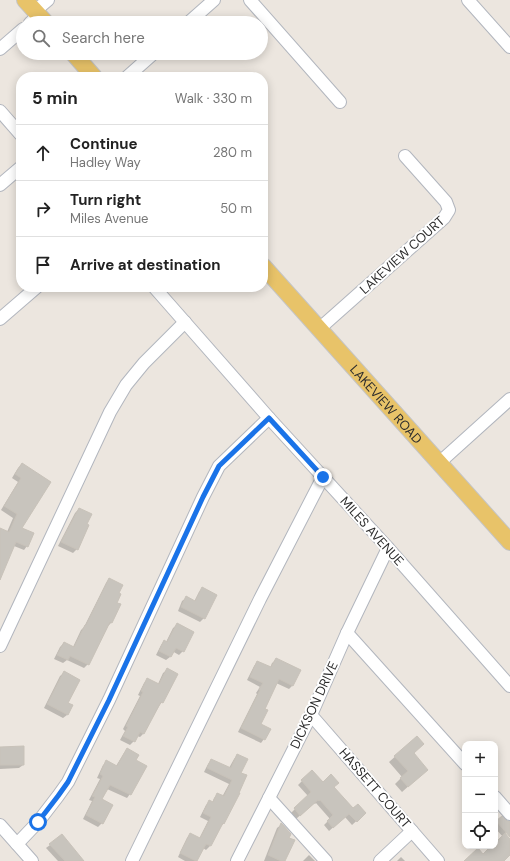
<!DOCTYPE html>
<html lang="en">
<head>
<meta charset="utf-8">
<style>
  body { margin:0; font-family:"DM Sans",sans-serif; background:#f6f6f6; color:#222 }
  .controls { position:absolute; right:12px; bottom:12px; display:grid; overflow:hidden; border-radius:8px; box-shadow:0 2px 10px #0003 }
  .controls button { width:36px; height:36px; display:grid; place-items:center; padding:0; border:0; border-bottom:1px solid #e0e0e0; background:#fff; color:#222; font:20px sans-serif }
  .stop { position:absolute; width:12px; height:12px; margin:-9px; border:3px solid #1a73e8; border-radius:50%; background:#fff }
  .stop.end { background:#1a73e8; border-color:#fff; box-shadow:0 1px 4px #0008 }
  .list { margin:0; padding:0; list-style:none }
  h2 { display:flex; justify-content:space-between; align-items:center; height:52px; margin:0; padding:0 16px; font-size:17px }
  h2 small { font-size:13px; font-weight:400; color:#767676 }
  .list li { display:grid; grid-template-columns:26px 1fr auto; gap:12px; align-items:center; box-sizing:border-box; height:56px; padding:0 16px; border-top:1px solid #e0e0e0 }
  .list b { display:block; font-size:15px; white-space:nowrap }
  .list p { margin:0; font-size:13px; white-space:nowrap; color:#767676 }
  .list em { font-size:13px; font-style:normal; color:#767676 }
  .icon { flex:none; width:22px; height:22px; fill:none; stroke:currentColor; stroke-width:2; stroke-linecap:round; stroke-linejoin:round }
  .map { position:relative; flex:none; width:510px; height:861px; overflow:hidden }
  .search { position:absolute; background:#fff; box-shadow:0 2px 10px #0003; left:16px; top:16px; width:252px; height:44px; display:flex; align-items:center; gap:10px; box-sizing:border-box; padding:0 14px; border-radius:22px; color:#767676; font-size:15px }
  .panel { position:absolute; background:#fff; box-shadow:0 2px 10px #0003; left:16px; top:72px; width:252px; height:220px; border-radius:16px }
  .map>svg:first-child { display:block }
  .shadow { fill:#0003 }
  .building { fill:#c8c4bd; stroke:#c8c2b9 }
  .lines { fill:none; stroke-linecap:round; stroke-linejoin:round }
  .minor-casing { stroke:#b2b6be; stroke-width:14 }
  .major-casing { stroke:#c4c4c4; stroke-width:18 }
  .minor { stroke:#fff; stroke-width:12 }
  .major { stroke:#e8c369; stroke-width:16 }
  .route { stroke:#1a73e8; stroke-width:5 }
  .labels { text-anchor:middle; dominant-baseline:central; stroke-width:4; stroke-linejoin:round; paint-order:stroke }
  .street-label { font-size:13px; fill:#2c2c2c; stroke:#fff }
</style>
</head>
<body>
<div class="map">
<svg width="510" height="861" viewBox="0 0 510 861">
  <rect width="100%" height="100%" fill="#ece6df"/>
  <!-- shadow -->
  <g class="shadow">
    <path d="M22,464L21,529L27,546L24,550L14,546L0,574V529L7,532L13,518L1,510L18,482L12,478L18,468Z"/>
    <path d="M79,509L77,549L73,553L58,546L75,513Z"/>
    <path d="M109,579L118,594L111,623L108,626L88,664L84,668L67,660L63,663L54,659L60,647L64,643L73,647L81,630L84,627L106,583Z"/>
    <path d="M202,589L204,618L200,622L178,611L182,601L186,598L194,602L199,592Z"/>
    <path d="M177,625L183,651L179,655L172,651L170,657L166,660L156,655L161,645L164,641L166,642L173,628Z"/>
    <path d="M276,660L293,685L289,689L276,683L263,709L259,725L264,739L261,743L238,732L257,694L256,693L260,687L247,680L254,666L257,662L270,668L272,663Z"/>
    <path d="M167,670L162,702L159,706L143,734L140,737L137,736L134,741L130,745L120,740L125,731L123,729L140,696L138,695L144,683L148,679L158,684L163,673Z"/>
    <path d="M64,673L67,703L72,705L67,715L63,718L44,708L60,676Z"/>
    <path d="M417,737L413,754L421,775L402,792L395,784L402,777L389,762Z"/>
    <path d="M0,748L23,765L19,768L0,769Z"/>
    <path d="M128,750L135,760L130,794L127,798L107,789L101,799L112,805L102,823L98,827L83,819L92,801L89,800L100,779L97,778L103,765L107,762L116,766L124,753Z"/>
    <path d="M237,755L240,773L224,823L220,827L210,846L206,850L203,848L196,861H185L178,857L187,838L191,834L199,839L208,821L200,817L206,805L210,802L212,803L214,798L218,794L222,797L229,784L204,772L208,764L211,760L229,768L234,759Z"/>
    <path d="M312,771L323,783L333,787L353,809L365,813L352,825L345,817L329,831L324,825L330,819L316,803L315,804L314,803L296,819L291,813L308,796L298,785Z"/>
    <path d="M502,817L507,822H510V829L504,834L510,840V854L502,861H465L483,855L493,846H495V844L503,837L495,828V823Z"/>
    <path d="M281,825L284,861H264L277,828Z"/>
    <path d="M50,845L83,861H58L46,848Z"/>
    <path d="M309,855L315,861H303Z"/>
    <path d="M401,857L405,861H397Z"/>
  </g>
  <!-- building -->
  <g class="building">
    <path d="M22,463L51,482L22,528L34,533L28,547L16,542L0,580V528L9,532L17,514L4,506L21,478L15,474Z"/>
    <path d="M79,508L92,514L87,524L89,525L78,550L61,542Z"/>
    <path d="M109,578L123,585L119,593L121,594L117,603L121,604L112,623L110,622L89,665L70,656L68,660L57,655L64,642L74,647L85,625H86Z"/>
    <path d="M202,587L217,595L205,619L181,607L186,596L195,601Z"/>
    <path d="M177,623L194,632L184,652L176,648L171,657L159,651L164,640L167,642Z"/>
    <path d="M276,658L301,670L293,686L279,679L265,709L268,710L261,724L271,729L265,740L241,728L260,690L259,689L263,683L250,677L257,661L271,667Z"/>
    <path d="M167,668L178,674L163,703L161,702L144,734L140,732L135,742L123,736L128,727L126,726L143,692L141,691L147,678L159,684Z"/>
    <path d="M64,671L80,680L68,703L73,705L68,715L47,704Z"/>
    <path d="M417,736L424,744L414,753L428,770L408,787L400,778L408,771L394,756Z"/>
    <path d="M24,746V765H0V747Z"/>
    <path d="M127,748L139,755L136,760L147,766L131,795L110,785L102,799L113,805L103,824L86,815L95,797L92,796L103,776L100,774L106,760L117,766Z"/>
    <path d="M237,754L248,759L241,773L247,775L239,793H240L224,824L223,823L211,846L206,844L197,861H196L180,853L190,833L200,838L211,817L203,813L209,800L213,802L217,793L224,796L232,780L207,768L211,759L231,768Z"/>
    <path d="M312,770L323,782L331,774L339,783L334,787L353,808L358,804L366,813L357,822L349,814L333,828L327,821L333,815L320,800L319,801L318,800L300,816L294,808L311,792L301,780Z"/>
    <path d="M502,816L507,821H510V837L496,821Z"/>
    <path d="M281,823L283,825L291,834L289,838L295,840L285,861H281L268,855Z"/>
    <path d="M505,833L510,839V855L504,861H464L478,848L483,854L491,846H495V843Z"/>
    <path d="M62,834L84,861H65L49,844Z"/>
  </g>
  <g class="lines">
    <!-- minor casing -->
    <g class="minor-casing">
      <g id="minor">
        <path d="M250,0L340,102"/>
        <path d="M468,0L510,47"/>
        <path d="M35,11L48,0"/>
        <path d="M30,23L39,15"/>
        <path d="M188,23L214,0"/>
        <path d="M0,49L23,29"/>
        <path d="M127,77L154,53"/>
        <path d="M0,111L21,135"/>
        <path d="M0,185L21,167"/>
        <path d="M154,287L269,418L388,548L510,686"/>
        <path d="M0,319L37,287"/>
        <path d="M319,329L444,218L449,210L446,202L405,156"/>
        <path d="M439,463L510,399"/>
        <path d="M347,633L465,764"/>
        <path d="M0,646L110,412L126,385L144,363L185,322"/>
        <path d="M311,715L438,861"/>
        <path d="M495,797L510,814"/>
        <path d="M269,798L326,861"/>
        <path d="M0,825L32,861"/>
        <path d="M17,844L38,822L58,796L68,782L109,700L203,497L219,466L269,418"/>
        <path d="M132,861L260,599L323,477"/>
        <path d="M237,861L311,715L347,633L388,548"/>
        <path d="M380,861L412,831"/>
      </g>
    </g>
    <!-- major casing -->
    <g class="major-casing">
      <g id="major">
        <path d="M25,0L46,23"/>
        <path d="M73,53L94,77"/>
        <path id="s1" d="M263,266L510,542"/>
      </g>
    </g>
    <!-- minor -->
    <use href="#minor" class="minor"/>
    <!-- major -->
    <use href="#major" class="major"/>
  </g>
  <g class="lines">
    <!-- route -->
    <path class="route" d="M38,822L58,796L68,782L109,700L203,497L219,466L269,418L323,477"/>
  </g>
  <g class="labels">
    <!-- street labels -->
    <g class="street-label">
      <text transform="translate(402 255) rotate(-42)">LAKEVIEW COURT</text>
      <text stroke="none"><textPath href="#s1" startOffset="185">LAKEVIEW ROAD</textPath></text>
      <text transform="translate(372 531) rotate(48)">MILES AVENUE</text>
      <text transform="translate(314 705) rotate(-65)">DICKSON DRIVE</text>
      <text transform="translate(375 788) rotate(49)">HASSETT COURT</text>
    </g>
  </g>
</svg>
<div class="controls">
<button>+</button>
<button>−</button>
<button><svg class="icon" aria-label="locate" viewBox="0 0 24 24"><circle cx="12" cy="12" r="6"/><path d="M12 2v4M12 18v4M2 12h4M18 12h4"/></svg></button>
</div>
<div class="stop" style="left:38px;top:822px"></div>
<div class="stop end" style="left:323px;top:477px"></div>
<div class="search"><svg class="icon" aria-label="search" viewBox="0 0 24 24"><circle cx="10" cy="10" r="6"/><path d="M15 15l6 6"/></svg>Search here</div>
<section class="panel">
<h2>5 min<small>Walk · 330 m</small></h2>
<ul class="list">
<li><svg class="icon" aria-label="ahead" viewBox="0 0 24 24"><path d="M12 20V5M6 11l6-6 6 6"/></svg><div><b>Continue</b><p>Hadley Way</p></div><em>280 m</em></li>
<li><svg class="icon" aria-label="right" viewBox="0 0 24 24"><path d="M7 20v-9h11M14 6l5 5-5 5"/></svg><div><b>Turn right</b><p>Miles Avenue</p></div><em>50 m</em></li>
<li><svg class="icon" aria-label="arrive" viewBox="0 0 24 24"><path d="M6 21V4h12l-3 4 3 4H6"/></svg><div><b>Arrive at destination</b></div></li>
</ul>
</section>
</div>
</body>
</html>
